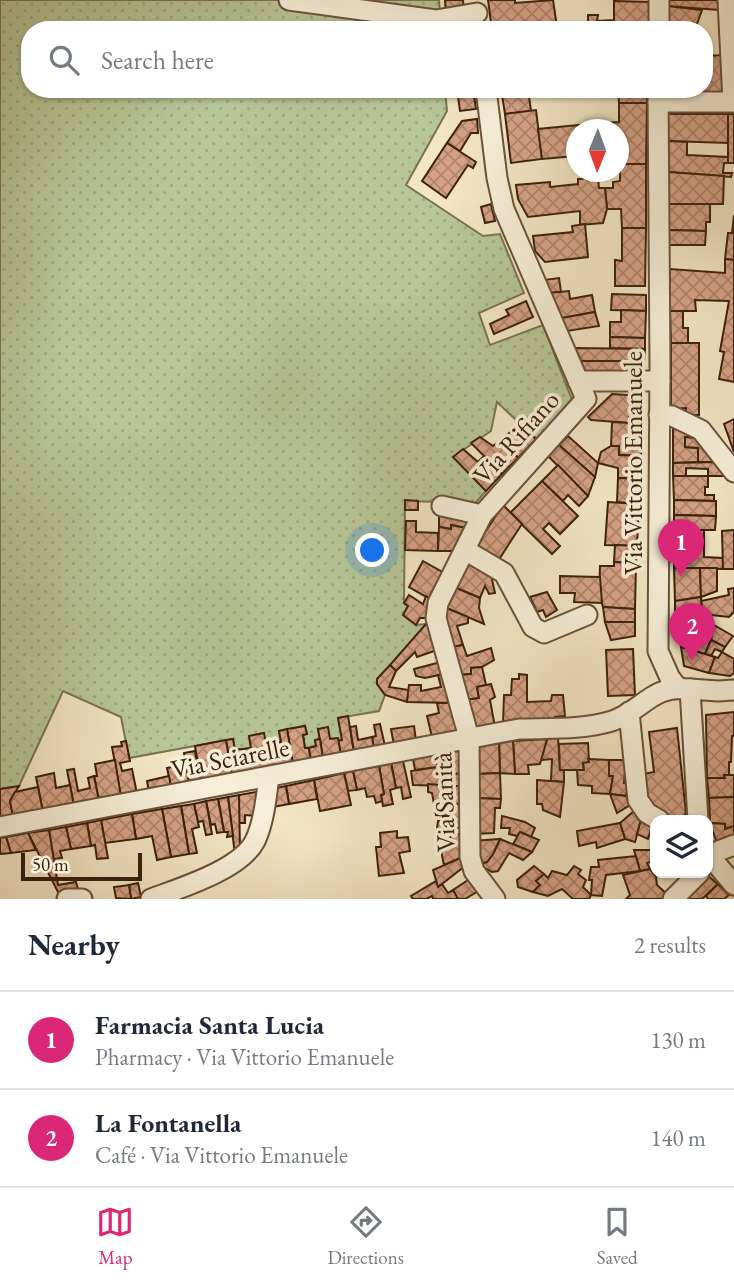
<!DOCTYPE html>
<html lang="en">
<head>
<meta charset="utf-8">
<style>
  body { margin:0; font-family:"EB Garamond",serif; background:#f2f2f3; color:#1f2937 }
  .controls { position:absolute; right:21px; bottom:21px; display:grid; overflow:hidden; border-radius:14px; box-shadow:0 2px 5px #0004 }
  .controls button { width:63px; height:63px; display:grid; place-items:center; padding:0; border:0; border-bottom:2px solid #e0e1e3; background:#fff; color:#1f2937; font:35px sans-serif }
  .compass { position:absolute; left:566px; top:119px; width:63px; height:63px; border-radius:50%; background:#fff; box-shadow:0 2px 5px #0004; rotate:181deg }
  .scale { position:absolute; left:21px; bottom:18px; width:121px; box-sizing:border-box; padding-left:7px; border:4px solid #3d210c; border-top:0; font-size:19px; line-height:24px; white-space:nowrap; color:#3d210c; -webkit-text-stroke:5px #f7efd9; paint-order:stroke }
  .you { position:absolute; left:373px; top:551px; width:24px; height:24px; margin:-18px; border:5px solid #fff; border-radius:50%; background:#1a73e8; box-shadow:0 0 0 10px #1a73e833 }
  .badge { display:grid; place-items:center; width:46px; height:46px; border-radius:50%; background:#db2777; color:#fff; font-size:23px; font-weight:700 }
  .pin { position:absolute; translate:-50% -58px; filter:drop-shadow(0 2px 4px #0008) }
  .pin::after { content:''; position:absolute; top:37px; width:24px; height:21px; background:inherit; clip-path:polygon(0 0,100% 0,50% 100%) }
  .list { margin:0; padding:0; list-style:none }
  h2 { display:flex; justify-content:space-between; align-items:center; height:91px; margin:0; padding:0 28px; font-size:30px }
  h2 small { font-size:23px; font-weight:400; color:#747a83 }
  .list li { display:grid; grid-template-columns:46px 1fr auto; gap:21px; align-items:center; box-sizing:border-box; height:98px; padding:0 28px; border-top:2px solid #e0e1e3 }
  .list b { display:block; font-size:26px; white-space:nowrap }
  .list p { margin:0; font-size:23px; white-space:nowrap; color:#747a83 }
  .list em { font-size:23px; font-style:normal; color:#747a83 }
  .icon { flex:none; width:38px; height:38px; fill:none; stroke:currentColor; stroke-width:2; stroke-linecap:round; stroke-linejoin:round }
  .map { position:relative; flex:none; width:734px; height:899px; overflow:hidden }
  .search { position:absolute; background:#fff; box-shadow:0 2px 5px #0004; left:21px; right:21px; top:21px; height:77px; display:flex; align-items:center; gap:18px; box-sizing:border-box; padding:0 24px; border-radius:28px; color:#747a83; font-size:26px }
  .sheet { height:287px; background:#fff }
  nav { display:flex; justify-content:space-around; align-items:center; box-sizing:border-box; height:98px; border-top:2px solid #e0e1e3; background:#fff; font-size:19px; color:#747a83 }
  nav a { display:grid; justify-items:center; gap:4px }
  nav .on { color:#db2777 }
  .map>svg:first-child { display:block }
  .grass { fill:url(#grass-dots); stroke:#7a7452; stroke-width:2 }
  .building { fill:url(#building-cross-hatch); stroke:#3d210c; stroke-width:2 }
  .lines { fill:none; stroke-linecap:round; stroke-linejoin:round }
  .minor-casing { stroke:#6a523a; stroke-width:23 }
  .minor { stroke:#f7efd9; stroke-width:19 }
  .labels { text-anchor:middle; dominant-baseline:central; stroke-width:7; stroke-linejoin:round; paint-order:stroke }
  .street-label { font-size:26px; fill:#3d210c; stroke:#f7efd9 }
</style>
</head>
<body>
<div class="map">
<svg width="734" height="899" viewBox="0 0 734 899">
  <defs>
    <pattern id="grass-dots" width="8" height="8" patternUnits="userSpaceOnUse" patternTransform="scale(1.75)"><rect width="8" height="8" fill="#b7c697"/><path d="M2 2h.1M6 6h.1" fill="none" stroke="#9eaa81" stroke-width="1.8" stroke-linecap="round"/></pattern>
    <pattern id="building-cross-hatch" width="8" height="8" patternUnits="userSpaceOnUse" patternTransform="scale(1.75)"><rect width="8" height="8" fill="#d6a286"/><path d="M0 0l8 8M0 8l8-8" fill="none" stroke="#af846c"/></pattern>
  </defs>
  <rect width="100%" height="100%" fill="#f3e6c5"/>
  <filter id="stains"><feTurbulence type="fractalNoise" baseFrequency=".00286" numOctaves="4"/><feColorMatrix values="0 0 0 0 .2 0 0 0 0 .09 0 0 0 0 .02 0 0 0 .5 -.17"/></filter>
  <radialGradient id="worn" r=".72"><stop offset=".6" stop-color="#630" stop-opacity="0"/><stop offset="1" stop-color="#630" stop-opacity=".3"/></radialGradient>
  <!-- grass -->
  <path class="grass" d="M0,0H439L441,30H30V89H445L447,111L406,185L483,236L500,234L524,293L479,313L490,345L543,325L574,405L536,439L497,402L491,431L453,457L486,491L471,508L442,502L405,501L404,603L408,606L403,615L416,625L426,624L377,684L385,695L379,711L338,718L342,740L338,741L337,738L330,739L318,729L320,739L315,740L316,746L305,748L303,735L307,734L305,726L279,731L281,742L266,745L263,733L249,736L251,748L235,750L233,739L129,758L121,717L63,691L19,786L0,789Z"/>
  <!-- building -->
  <g class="building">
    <path d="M445,0H463L464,13L446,15Z"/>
    <path d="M488,0H515V3L553,0L557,27L536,30H492Z"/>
    <path d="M667,0H721L719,10L667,6Z"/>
    <path d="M614,1L651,2V30H588V15H598L597,21L614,20Z"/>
    <path d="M667,6L702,10L697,24L667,22Z"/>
    <path d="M667,22L697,24V30H667Z"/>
    <path d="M725,55V92L667,93V89H704V56Z"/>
    <path d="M457,89H473L476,109L460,111Z"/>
    <path d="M501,89H528L531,111L505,114Z"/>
    <path d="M618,89H647V103H619Z"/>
    <path d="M619,103H647L646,164H620L618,130H588V124L619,122Z"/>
    <path d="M536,110L542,159L511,163L505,114Z"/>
    <path d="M668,114H728V143L668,141Z"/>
    <rect x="728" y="114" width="6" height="49"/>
    <path d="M477,119L478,133H471L460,151L447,143L462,121Z"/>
    <path d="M588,124V130H576V156L542,159L538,129Z"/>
    <path d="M668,141L687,142V155L728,157V163H724L723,173H732L731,177L668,172Z"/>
    <path d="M447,143L476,162L473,168L468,165L446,198L422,181Z"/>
    <path d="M620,164H646V228H622L621,209H607L605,188H613V182L620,181Z"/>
    <path d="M668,172L724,176L723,204H668Z"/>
    <path d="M598,178L599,188H605L607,209L603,223L580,225V211L528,217L518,199L516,185L550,182V187L578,184V179Z"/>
    <path d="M491,204L495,221L485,223L481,207Z"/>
    <path d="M668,204H710V222H706V231L669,230Z"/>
    <path d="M734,215V260L725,259L728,233H732Z"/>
    <path d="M585,224L588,257L545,262L535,251L533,236L573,232L572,226Z"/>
    <path d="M622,228H646L645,286H615V260L622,261Z"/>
    <path d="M669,230L706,231L705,245H669Z"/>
    <path d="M725,259L734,260V382L719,379L724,352L720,351L729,301L695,300L696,311H670V269L725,273Z"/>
    <path d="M559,278L561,292L548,293L544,280Z"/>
    <path d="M569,291L570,299L592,295L595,312L562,318L548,293Z"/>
    <path d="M612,294L646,295V311L611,310Z"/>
    <path d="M526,301L533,317L494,334L490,324L509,315L506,310Z"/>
    <path d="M621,310L646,311L645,338L610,337V322H621Z"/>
    <path d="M670,311H683V328H688V343H671Z"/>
    <path d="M595,312L599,326L567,331L562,318Z"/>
    <path d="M610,337L645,338V349L610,348Z"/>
    <path d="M671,343H699V415H686V408L671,409Z"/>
    <path d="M575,348L645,349L644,361H581Z"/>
    <path d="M581,361H644V373H585Z"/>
    <path d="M612,394L644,396L643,418L629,417V423L591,420L588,417Z"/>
    <path d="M629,417L643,418L641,456L619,455V446H611L612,422L629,423Z"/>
    <path d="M734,419V452L724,424Z"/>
    <path d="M520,424L536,439L518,458L502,439Z"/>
    <path d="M673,425L695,438L685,437V447L698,448V462L673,463Z"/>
    <path d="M568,436L598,463L595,477L559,445Z"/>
    <path d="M480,437L493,446L502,439L518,458L502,474L471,443Z"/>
    <path d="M685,437L695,438L717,462H698V448L685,447Z"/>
    <path d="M559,445L595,477L588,496L548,456Z"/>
    <path d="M611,446H619V455L641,456V479L618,478V468L598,463L601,452Z"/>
    <path d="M463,449L478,462L484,456L502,474L486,491L453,457Z"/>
    <path d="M717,462L726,476H708V469L686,468V476H673V463Z"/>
    <path d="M558,465L588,496L579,506L568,495L563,501L542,481Z"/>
    <path d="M673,476H708V487H705V495H714V501L674,500Z"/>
    <path d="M618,478L641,479L639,504L617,502Z"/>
    <path d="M542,481L578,516L560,534L549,523L543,529L560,546L552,554L510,513Z"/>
    <path d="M405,500L418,501V510H405Z"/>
    <path d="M674,500L716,501V516L674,515Z"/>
    <path d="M608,502L639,504L637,546L605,545Z"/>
    <path d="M503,505L522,524L496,564L474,549Z"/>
    <path d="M439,510L471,517L466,528L451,525V529L439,527Z"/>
    <path d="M674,515L716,516L715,530H674Z"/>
    <path d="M406,521H416V532L438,533V551L405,550Z"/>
    <path d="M451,525L466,528L456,551H438L439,527L451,529Z"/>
    <path d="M674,530H704V557L723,558V569L674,568Z"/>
    <path d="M734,530V569H723L722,531Z"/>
    <path d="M615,545L637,546L636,563L614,562Z"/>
    <path d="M423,561L444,573L430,599L409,587Z"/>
    <path d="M467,561L491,575L495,593L489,594L485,586L480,598L454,587Z"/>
    <path d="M614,562L636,563L635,609L603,607L599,594L600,566H614Z"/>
    <path d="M674,568H700L701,597L675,601Z"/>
    <path d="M700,568H717V591L701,597Z"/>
    <path d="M560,576L600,577L602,603L574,602L575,593H560Z"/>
    <path d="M454,587L480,598L479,608L484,624L444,607Z"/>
    <path d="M734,588V612L729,617L702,614L701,601L729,595L728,589Z"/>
    <path d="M547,592L557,610L546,617L543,610L537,612L530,597Z"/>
    <path d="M409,595L423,604L426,596L430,599L431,618H420L416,625L403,615L408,606L404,603Z"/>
    <path d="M701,597L702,614L675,613V601Z"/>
    <path d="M444,607L468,617V623L457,626L463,645L451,647L442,620Z"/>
    <path d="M603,607L635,609V622H605Z"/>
    <path d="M675,613L699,614L698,623L714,625L711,640L679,632Z"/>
    <path d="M605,622H635V636L611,640Z"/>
    <path d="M431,623L437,650L417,657L415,652L396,671L390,665L426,624Z"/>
    <path d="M714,625L733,636L725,647L711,640Z"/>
    <path d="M679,632L711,640L705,654L681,647Z"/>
    <path d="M711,640L725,647L722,652L715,649L711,656L705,654Z"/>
    <path d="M463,645L467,656L491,648L494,660L482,667L471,668V674L459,675L451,647Z"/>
    <path d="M681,647L715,657L709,673L684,666Z"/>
    <path d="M633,649L635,695L608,696L606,650Z"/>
    <path d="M722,652L734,659V673L730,676L709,673L715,657L718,658Z"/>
    <path d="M441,662L444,674L425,678L416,676L414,669Z"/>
    <path d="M390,665L396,671L389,687L409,690L407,702L385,695L377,684V679Z"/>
    <path d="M482,667L486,685L477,687L479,698L466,700L459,675L471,674V668Z"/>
    <path d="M444,674L453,703L407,702L409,685H421V691L441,687L438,675Z"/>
    <path d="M519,674L527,675V702L551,701L552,695H563L565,716L555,717V721L503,724L504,695H511L512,679H519Z"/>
    <path d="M491,684L495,697L490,700L495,727L474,730L466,700L479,698L477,687Z"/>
    <path d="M437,703H453L460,732L432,737L427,716L439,713Z"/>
    <path d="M734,712V736H732L731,762H729V775H724L725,778H707L706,715Z"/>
    <path d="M348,716L354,752L341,755L338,741L342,740L338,718Z"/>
    <path d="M380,724L385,746L374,749L372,737L376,736L374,725Z"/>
    <path d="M305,726L307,734L303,735L305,748H309L311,761L293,764L287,729Z"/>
    <path d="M356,726L358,740L372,737L374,749L354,752L350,727Z"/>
    <path d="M414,726L416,741L394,745L391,729Z"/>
    <path d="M328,727L330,739L338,738L341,755L323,758L318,729Z"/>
    <path d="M677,728L686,813L683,819L670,820L652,810L651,801H646L643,774L654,772L649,732Z"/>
    <path d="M287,729L293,764L232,776L226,740L233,739L235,750L251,748L249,736L264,733L266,745L281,742L279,731Z"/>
    <path d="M558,738L560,770H564V782L551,781L552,759L541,760L547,739Z"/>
    <path d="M320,739L323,758L311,761L309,748L316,746L315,740Z"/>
    <path d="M547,739L540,764L528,765L529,774H515L513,741Z"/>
    <path d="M226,740L232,776L201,782L195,746Z"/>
    <path d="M126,741L130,761L120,763L122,771L132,769L137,794L121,797L112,747L122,746L121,742Z"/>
    <path d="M513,741L515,774L500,773L499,742Z"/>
    <path d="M499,742L500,773L476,774L477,746Z"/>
    <path d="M588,743L589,762L583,763L584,770H560L559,744Z"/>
    <path d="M463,748V773L447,775V786L413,785L411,771L437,767L436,754Z"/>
    <path d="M195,751L201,782L189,784L184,753Z"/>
    <path d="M436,754L437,767L415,770L413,759Z"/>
    <path d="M185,758L189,784L171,787L167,768L182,765L181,759Z"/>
    <path d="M588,759L609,760V776H613L610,794L592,793V786L578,785L577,770H584L583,763L589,762Z"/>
    <path d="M115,760L121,797L99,801L94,776H97L95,764Z"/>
    <path d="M609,760H626L624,783H629L626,796L610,794L613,776H609Z"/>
    <path d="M403,761L411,797L403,799L401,787L396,788L391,763Z"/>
    <path d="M391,763L396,788L390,790L393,804L383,806L381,795L384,794L379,766Z"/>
    <path d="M379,766L384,794L381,795L382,801L376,803L374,796L367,797L365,788L357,790L353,771Z"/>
    <path d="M74,769L78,791L90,788L88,778L94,776L99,801L74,806L67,770Z"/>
    <path d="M353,771L357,790L348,791L344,773Z"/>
    <path d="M54,773L56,788L70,785L74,806L43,812L36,777Z"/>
    <path d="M344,773L351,805L320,811L314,780Z"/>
    <path d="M463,773L464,786H447V775Z"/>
    <path d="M500,773L501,799L474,798L476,774Z"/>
    <path d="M724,775H734V797L709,798L707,778H725Z"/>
    <path d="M169,776L171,787L149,792L147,781Z"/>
    <path d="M314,780L317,799L289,804L286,786Z"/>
    <path d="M537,780L564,782L560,817L543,810L542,804H537Z"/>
    <path d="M428,784L452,786L451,816L436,815L432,793L428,792Z"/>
    <path d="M19,786L10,801L13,817L0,820V789Z"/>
    <path d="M286,786L289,804L268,808L272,789Z"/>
    <path d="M452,786H464L463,804H451Z"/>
    <path d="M38,787L43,812L13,817L10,801L15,792Z"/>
    <path d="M262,791L257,816L245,815V823H239V795Z"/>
    <path d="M610,794L626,796L630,805L617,813Z"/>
    <path d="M239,795L240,851L235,855L228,797Z"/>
    <path d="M228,797L233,836L227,837L228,832H224L218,799Z"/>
    <path d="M734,797V826L725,829V824L710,823L709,798Z"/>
    <path d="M474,798L501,799L500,808H495L494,833L473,834Z"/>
    <path d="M218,799L224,832L217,833L215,824L211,825L206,801Z"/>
    <path d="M206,801L212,834L206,835L203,821L198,822L194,804Z"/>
    <path d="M194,804L199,827L192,829L197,853L189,854L181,806Z"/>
    <path d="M451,804H463V828H437L438,821H443V816H451Z"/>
    <path d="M181,806L189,854L171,857L162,809Z"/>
    <path d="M162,809L171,857L157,860L152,836L136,839L132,814Z"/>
    <path d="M634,811L641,820L635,842L625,839L620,823Z"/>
    <path d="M132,814L136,839L105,843L101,820Z"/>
    <path d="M502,816L525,822L535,828L531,837L520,832L517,836L509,834L510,828H501Z"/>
    <path d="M101,820L108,858L97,859L95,845L91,846L87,823Z"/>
    <path d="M641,820L652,827L648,839L637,834Z"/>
    <path d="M87,823L91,846L71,849L66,827Z"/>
    <path d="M620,823L625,839L597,848L596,842L579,846L577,831Z"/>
    <path d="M710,823L725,824V829L734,826V840L718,846Z"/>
    <path d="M66,827L71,849L60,851L62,858L53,859L49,830Z"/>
    <path d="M49,830L58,885L76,882L79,893L60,896L28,833Z"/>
    <path d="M397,831V838L408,837L410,851L399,853L404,873L379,876L376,847H381L380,833Z"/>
    <path d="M520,832L539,840L532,852L513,844Z"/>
    <path d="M28,833L36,850L11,853L6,837Z"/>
    <path d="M451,834H465V856L444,865L439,841L450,839Z"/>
    <path d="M6,837L11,853L0,854V838Z"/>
    <path d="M500,839L532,852L523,860L509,853L498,871L492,872L478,864L487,862L493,854Z"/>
    <path d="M500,839L493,854L487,862L478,864L474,841Z"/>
    <path d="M634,850H655V860L647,863L650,869L640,871Z"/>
    <path d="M465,856V866L438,887L433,870Z"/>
    <path d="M636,856L640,871L606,875L602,896L591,895L592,880H589L591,867H599L598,860Z"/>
    <path d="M534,866L544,874L536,881L540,885L533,892L518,887L517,880Z"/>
    <path d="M574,866L581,870L578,874L586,880L583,887L591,895L589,899H573L562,889L548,896L533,892L540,885L536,881L544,874L548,878L552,871L567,875Z"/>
    <path d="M650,869L656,877L657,885L668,895L664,899H626L630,895L623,875Z"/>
    <path d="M707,875L718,884L702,899H685Z"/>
    <path d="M471,878L480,890L465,899H458L453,890Z"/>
    <path d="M436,881L438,887L442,884L448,893L453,890L458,899H433L432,896L426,899H413L411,896Z"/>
    <path d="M138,883L141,897L131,899L129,885Z"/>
    <path d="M718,884L729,895L724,899H708L706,896Z"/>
    <path d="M129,885L131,899L116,898L114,887Z"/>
  </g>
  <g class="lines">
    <!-- minor casing -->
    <g class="minor-casing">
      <g id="minor">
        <path d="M289,0L436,20L477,13"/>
        <path d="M728,0L733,102"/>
        <path d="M659,30V0"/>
        <path d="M486,89L497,178L504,209L586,399L482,515L438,603L436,618L469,738L470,857L474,871L495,899"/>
        <path d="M658,89L660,366L658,651L670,678L678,688"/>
        <path d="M658,102H734"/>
        <path d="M578,381H660"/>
        <path d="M659,415L672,416L701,430L734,472"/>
        <path d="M442,506L482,515"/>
        <path d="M465,550L504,573L533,627L544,633L587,615"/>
        <path d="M690,689L718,691L734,690"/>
        <path d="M629,712L638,800L647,813L659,820"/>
        <path d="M0,827L519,729C550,728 582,730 612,721C643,711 651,684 690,689L698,820"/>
        <path d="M708,854L734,885"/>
        <path d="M708,855L734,845"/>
        <path d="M67,899H82"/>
        <path d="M151,899C180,888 240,870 255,841C264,822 266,798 269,777"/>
        <path d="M673,899L699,873"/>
      </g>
    </g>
    <!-- minor -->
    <use href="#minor" class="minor"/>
  </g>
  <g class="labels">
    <!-- street labels -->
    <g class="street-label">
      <text transform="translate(516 437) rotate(-48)">Via Rifiano</text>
      <text transform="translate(633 463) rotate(-90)">Via Vittorio Emanuele</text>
      <text transform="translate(230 758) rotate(-11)">Via Sciarelle</text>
      <text transform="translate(444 802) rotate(-92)">Via Sanità</text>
    </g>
  </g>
  <rect width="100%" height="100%" filter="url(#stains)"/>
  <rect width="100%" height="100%" fill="url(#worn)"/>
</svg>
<div class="controls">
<button><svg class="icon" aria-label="layers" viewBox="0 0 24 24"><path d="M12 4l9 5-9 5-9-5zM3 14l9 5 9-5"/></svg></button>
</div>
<svg class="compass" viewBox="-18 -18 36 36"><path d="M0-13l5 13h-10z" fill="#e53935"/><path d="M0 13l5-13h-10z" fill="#747a83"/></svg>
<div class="scale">50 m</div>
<div class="you"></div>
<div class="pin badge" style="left:681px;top:577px">1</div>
<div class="pin badge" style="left:692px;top:661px">2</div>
<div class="search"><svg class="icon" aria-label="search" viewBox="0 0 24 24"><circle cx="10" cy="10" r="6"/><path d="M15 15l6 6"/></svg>Search here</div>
</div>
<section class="sheet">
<h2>Nearby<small>2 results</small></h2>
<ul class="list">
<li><span class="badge">1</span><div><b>Farmacia Santa Lucia</b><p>Pharmacy · Via Vittorio Emanuele</p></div><em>130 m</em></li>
<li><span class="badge">2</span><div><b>La Fontanella</b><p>Café · Via Vittorio Emanuele</p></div><em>140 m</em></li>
</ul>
</section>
<nav>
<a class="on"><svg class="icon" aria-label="map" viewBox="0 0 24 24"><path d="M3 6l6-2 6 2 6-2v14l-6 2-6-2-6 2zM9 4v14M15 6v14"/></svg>Map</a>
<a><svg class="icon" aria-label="directions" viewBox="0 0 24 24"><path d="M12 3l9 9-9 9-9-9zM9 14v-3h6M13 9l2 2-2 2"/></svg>Directions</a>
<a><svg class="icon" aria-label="saved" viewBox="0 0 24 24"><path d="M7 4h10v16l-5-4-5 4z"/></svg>Saved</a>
</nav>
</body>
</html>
